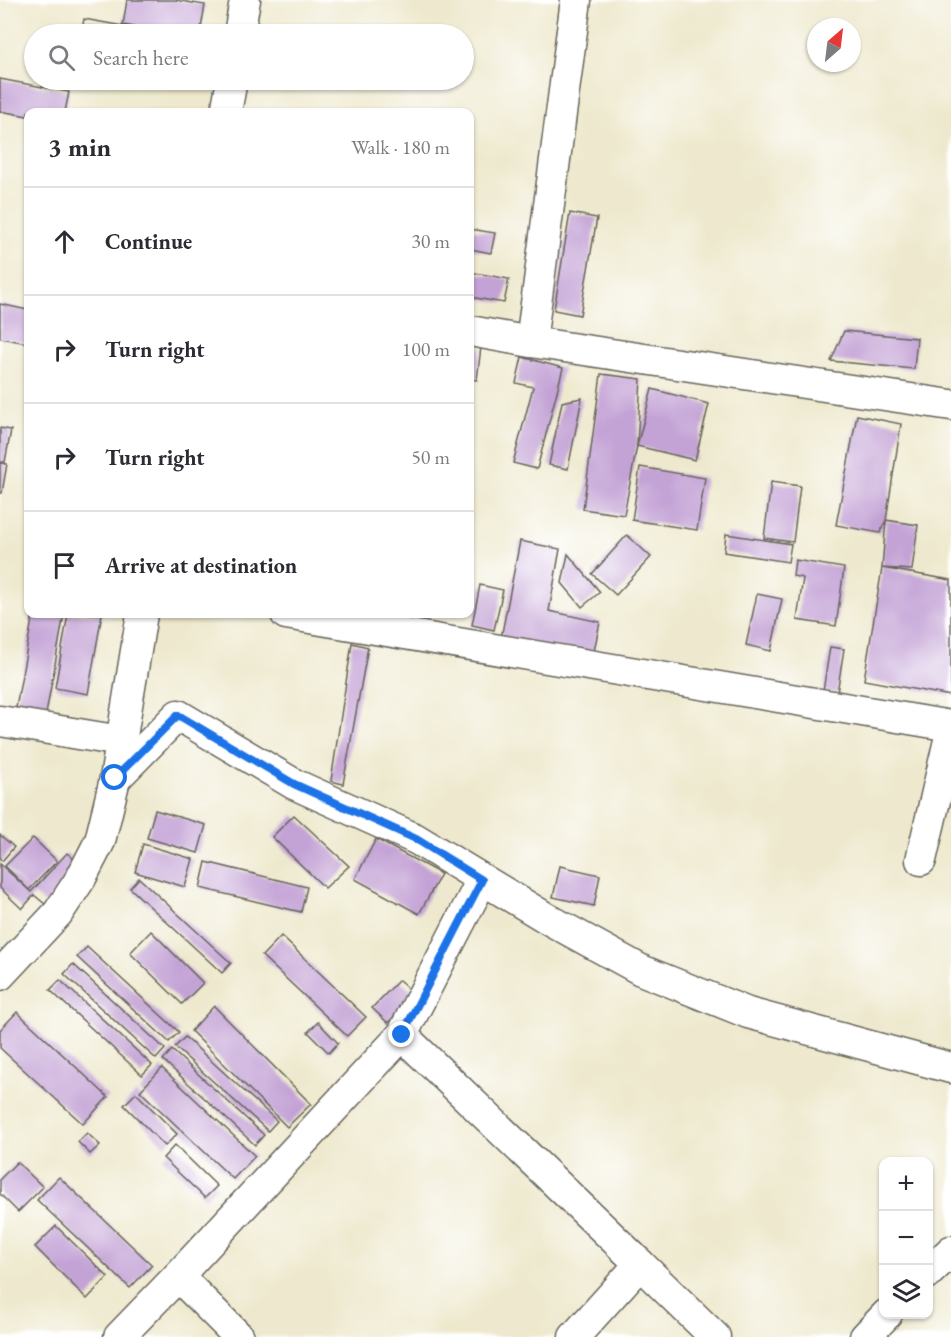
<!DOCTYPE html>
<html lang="en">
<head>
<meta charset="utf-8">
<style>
  body { margin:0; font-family:"EB Garamond",serif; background:#f7f7f7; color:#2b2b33 }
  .controls { position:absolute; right:18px; bottom:18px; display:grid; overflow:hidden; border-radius:12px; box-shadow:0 2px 4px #0004 }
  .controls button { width:54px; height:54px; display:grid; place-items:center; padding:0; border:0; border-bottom:2px solid #e1e1e2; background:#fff; color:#2b2b33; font:30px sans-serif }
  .compass { position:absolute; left:807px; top:18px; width:54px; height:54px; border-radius:50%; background:#fff; box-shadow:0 2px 4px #0004; rotate:28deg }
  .stop { position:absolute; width:18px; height:18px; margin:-14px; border:4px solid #1a73e8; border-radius:50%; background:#fff }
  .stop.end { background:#1a73e8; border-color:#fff; box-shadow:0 2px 6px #0008 }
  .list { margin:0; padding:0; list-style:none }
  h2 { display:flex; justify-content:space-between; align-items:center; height:78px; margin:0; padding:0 24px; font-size:26px }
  h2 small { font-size:20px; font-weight:400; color:#7c7c81 }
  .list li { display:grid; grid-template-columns:39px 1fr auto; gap:18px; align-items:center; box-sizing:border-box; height:108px; padding:0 24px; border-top:2px solid #e1e1e2 }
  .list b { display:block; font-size:22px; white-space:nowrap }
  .list em { font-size:20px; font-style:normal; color:#7c7c81 }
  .icon { flex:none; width:33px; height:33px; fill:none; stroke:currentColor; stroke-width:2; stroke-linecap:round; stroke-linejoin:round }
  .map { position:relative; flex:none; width:951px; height:1337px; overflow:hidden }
  .search { position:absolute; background:#fff; box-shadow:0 2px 4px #0004; left:24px; top:24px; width:450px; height:66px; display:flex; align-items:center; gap:15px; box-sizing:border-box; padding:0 21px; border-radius:33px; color:#7c7c81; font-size:22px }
  .panel { position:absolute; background:#fff; box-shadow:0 2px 4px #0004; left:24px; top:108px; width:450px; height:510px; border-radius:12px }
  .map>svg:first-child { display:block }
  .building { fill:#c3a2d5 }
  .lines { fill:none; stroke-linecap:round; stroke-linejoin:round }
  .minor-casing { stroke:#66645a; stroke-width:33 }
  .minor { stroke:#fff; stroke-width:30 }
  .route { stroke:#1a73e8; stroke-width:8 }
</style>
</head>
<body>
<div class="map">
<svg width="951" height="1337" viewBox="0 0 951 1337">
  <rect width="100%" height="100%" fill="#fff"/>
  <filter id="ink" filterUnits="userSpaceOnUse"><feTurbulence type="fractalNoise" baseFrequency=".0167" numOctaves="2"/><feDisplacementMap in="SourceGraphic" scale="12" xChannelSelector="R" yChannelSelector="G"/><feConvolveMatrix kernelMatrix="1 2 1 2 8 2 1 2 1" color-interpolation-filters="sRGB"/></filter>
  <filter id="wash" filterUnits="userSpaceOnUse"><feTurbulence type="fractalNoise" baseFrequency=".008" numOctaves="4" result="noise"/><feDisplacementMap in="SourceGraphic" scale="24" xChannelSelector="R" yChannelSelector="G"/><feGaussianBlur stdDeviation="1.35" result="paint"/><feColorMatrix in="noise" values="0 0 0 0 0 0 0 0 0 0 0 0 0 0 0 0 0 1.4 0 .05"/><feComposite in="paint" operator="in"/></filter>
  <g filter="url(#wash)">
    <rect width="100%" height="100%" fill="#eee9ce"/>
    <g id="blocks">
      <!-- building -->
      <g class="building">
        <path d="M127,0H175L205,5L200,34H178L123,25Z"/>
        <path d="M84,19L162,33V34H81Z"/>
        <path d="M0,79L69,92L65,112H28V116L0,111Z"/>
        <path d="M570,213L597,218L580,315L554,310Z"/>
        <path d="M470,229L495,233L491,253L470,249Z"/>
        <path d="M470,272L509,279L504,303L470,297Z"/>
        <path d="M0,304L28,310L27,343L0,338Z"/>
        <path d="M844,331L917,338L914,369L831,361Z"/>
        <path d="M470,345L481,347L477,380L470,379Z"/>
        <path d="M522,357L563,368L537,469L513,463L533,387L516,383Z"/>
        <path d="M601,374L641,379L637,446L624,515L583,509Z"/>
        <path d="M652,389L709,404L695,460L637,446Z"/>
        <path d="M582,398L568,469L549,465L562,402Z"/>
        <path d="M857,415L901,424L886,520L918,525L912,570L882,568L951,580V696L864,680L882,568L886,520L880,533L836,525Z"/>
        <path d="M0,428L11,430L5,462H0Z"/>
        <path d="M0,463L7,464L2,493H0Z"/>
        <path d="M640,467L705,478L697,530L632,520Z"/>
        <path d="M771,482L800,486L793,542L764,538Z"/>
        <path d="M726,534L791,544L788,562L724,552Z"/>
        <path d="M627,535L651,557L616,595L592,574Z"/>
        <path d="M520,541L560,549L549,611L600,622L593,656L501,638Z"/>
        <path d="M568,554L600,592L582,607L562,583Z"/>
        <path d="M795,560L844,568L836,626L797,620L803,578L793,576Z"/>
        <path d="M480,585L503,590L494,630L472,625Z"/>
        <path d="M757,594L782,599L771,651L746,645Z"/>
        <path d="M33,614H64L46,714L16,708Z"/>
        <path d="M68,614H102L88,694L55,688Z"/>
        <path d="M368,614H410L409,622Z"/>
        <path d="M352,643L368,647L343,784L331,781Z"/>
        <path d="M830,647L844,649L837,693L823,691Z"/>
        <path d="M155,810L206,825L198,853L147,838Z"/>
        <path d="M294,815L349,866L325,888L272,837Z"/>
        <path d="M0,835L14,847L2,861L0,860Z"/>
        <path d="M33,838L57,861L29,890L5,866Z"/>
        <path d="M376,839L441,874L419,914L355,879Z"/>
        <path d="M143,844L193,859L185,887L135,872Z"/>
        <path d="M67,853L81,865L45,904L34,895L22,909L0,888V864L31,892Z"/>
        <path d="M206,862L307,887L301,912L200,888Z"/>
        <path d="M560,866L600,875L594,906L553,897Z"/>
        <path d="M139,878L231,963L222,973L130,888Z"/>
        <path d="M151,931L203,983L182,1004L130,953Z"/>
        <path d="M281,936L366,1017L347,1036L262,956Z"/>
        <path d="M87,947L179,1032L169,1042L77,957Z"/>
        <path d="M73,964L165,1049L156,1059L64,974Z"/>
        <path d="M60,980L152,1065L142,1075L50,990Z"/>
        <path d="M399,980L415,994L388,1023L372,1008Z"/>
        <path d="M214,1006L311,1104L287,1127L191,1031Z"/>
        <path d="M17,1012L108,1097L83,1124L0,1048V1030Z"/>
        <path d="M318,1022L338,1043L329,1053L308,1032Z"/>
        <path d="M185,1037L277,1121L268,1131L175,1047Z"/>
        <path d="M172,1050L264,1135L255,1145L163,1060Z"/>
        <path d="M162,1068L255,1156L233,1179L140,1091Z"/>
        <path d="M136,1093L177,1134L165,1146L124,1105Z"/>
        <path d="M87,1133L100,1145L90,1154L78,1142Z"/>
        <path d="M175,1145L217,1186L205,1198L163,1158Z"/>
        <path d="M17,1162L43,1187L18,1212L0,1194V1179Z"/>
        <path d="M59,1177L152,1265L130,1288L37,1200Z"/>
        <path d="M56,1226L108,1277L87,1299L35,1247Z"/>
      </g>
    </g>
  </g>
  <g filter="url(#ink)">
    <use href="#blocks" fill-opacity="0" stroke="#66645a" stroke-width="1.5"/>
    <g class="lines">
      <!-- minor casing -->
      <g class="minor-casing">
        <g id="minor">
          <path d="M239,34L245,0"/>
          <path d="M226,112L232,80"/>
          <path d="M470,331L531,342L951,405"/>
          <path d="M531,342L576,0"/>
          <path d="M286,614L951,726"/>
          <path d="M0,721L121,741"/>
          <path d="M115,779L178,715L294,784L416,839L548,919L641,970L748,1013L951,1068"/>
          <path d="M921,860L951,732"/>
          <path d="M482,880L402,1035L640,1264"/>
          <path d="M0,975L58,913L81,878L100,841L115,779L142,614"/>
          <path d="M928,1273L951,1251"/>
          <path d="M178,1276L402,1035"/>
          <path d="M119,1337L178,1276L239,1337"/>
          <path d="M574,1337L640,1264L715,1337"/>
          <path d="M865,1337L887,1314"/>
        </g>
      </g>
      <!-- minor -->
      <use href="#minor" class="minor"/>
    </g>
  </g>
  <g class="lines" filter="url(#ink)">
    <!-- route -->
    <path class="route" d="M115,778L178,715L294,784L416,839L482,880L402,1035"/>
  </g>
</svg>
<div class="controls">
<button>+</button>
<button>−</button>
<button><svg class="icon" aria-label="layers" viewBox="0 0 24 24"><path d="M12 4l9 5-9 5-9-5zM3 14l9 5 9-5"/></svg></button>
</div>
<svg class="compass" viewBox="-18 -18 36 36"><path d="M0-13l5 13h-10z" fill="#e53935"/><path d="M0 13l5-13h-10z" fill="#7c7c81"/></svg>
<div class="stop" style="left:115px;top:778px"></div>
<div class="stop end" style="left:402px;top:1035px"></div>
<div class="search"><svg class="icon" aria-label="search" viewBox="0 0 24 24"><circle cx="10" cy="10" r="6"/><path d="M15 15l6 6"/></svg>Search here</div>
<section class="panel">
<h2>3 min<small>Walk · 180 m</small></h2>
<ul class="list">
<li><svg class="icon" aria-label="ahead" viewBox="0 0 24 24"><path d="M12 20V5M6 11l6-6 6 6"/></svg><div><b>Continue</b></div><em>30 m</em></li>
<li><svg class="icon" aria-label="right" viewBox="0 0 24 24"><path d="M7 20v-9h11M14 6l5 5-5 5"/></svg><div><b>Turn right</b></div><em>100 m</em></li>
<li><svg class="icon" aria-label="right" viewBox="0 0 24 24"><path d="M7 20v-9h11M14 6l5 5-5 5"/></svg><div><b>Turn right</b></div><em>50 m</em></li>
<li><svg class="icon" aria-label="arrive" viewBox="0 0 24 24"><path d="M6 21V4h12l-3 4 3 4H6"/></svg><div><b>Arrive at destination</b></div></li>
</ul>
</section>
</div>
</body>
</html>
